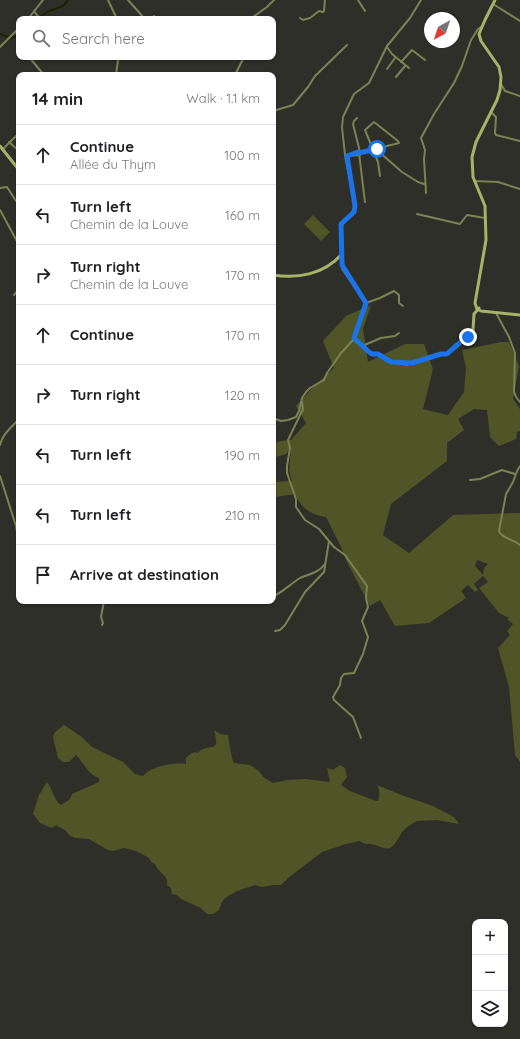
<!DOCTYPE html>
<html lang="en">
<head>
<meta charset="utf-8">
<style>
  body { margin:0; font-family:Quicksand,sans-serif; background:#f2f2f2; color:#202124 }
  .controls { position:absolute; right:12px; bottom:12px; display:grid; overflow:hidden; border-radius:8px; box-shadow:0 1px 3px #0004 }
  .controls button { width:36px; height:36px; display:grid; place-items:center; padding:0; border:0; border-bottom:1px solid #e0e0e0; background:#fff; color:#202124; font:20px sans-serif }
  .compass { position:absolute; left:424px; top:12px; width:36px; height:36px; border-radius:50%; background:#fff; box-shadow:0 1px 3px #0004; rotate:220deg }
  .stop { position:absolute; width:12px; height:12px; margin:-9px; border:3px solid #1a73e8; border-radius:50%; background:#fff }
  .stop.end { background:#1a73e8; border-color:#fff; box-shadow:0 1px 4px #0008 }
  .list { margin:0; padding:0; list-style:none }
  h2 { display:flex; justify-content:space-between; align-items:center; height:52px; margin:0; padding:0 16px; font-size:17px }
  h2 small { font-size:13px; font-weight:400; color:#757577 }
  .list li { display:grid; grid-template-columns:26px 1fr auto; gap:12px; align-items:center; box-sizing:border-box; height:60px; padding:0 16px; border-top:1px solid #e0e0e0 }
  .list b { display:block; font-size:15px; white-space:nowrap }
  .list p { margin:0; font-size:13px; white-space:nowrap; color:#757577 }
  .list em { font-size:13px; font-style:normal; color:#757577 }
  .icon { flex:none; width:22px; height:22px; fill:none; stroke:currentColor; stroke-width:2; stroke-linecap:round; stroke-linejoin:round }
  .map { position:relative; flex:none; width:520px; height:1039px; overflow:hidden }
  .search { position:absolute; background:#fff; box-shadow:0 1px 3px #0004; left:16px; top:16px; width:260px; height:44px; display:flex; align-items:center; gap:10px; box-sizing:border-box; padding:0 14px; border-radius:8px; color:#757577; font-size:15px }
  .panel { position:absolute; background:#fff; box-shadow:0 1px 3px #0004; left:16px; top:72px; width:260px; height:532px; border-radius:8px }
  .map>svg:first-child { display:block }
  .green { fill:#4f5527; fill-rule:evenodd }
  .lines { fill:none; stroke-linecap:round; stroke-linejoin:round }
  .canal { stroke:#1e2201; stroke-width:2 }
  .street { stroke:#7b8354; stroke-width:2 }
  .secondary { stroke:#a7b367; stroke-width:3 }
  .route { stroke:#1a73e8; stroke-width:5 }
</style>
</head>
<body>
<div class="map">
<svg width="520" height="1039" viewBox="0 0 520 1039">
  <rect width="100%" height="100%" fill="#2e2f29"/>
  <!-- green -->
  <g class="green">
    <path d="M313,215L330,232L321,241L304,224Z"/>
    <path d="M371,305L363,329L368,362L405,344H424L433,369L423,409L448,415L464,392L466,368L462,350L501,342H509L519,366L513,399L520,409V431L517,432L516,439L499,446L490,437L487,410L474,409L458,419L464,430L447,443V461L391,504L383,535L409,553L453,515L520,513V762L515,755L509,687L498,648L510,635L507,631L513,624L507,619L509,618L499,613L479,588L488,582L483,576L474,584L478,590L475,592L468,585L461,591L466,598L429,623L395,626L380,600L370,606L347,562L341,547L326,517C311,515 301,508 295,494L276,497L273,496V482L292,481L289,471L291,448L286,454L273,458V445L280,441L291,440L306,423L296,406L315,385L334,368L323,341L346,316ZM477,560L488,564L484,568L483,575L475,566Z"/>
    <path d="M64,725L82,737L92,747L123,762L135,774L143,776C151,766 175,762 186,764V758C190,754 193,751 198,753C210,741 221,756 214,730L220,734L228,735C229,741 232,760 234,763L250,765L259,771L263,777L273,783L288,780L306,779L330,782L327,768L333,770L340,765L345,768L347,777L341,785L350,791L376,801H378C380,795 380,790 377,785L404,796L433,806L454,817L459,824L437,820L417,821C413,823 407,827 404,830C399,835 397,844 390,848C385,850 379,846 375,845C369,843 364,845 360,841L346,844L322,852L288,878L281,885H273L262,887L255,885L237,891L225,898L222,902L219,910L213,914H207L201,908L181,899L177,895L172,894L171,888L167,885C170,876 157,872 155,864L151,862L149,858L136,851L124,848L113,851L108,850L89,839L75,838L69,835L66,831L56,825L52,828L40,823L33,814L39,795L47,782C52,788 55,802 61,805L70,799L72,794L99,782V778C88,775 84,763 76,755L69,762H63L58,758L53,737L55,732Z"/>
  </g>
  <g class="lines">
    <!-- canal -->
    <g class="canal">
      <path d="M40,17L49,11L63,6L68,0"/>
      <path d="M0,34L8,37"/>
      <path d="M11,38L17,36"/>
    </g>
    <!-- street -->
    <g class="street">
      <path d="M108,0L117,19"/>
      <path d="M128,0L145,19"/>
      <path d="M358,0L365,11"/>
      <path d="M493,4L520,21"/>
      <path d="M34,11L40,19"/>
      <path d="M300,18L303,20L310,18L319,11L323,12L324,11L325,0"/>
      <path d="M28,19L43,0"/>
      <path d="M151,19L154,16"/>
      <path d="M250,19L267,7L274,0"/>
      <path d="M16,32L19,38"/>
      <path d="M0,47L19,28"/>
      <path d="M387,47L392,54L409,68"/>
      <path d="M29,57L44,75"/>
      <path d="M401,62L412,50L425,60"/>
      <path d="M387,69L395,58"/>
      <path d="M117,75C115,69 119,63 118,57"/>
      <path d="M235,75L244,57"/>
      <path d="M396,77L405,66"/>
      <path d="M501,84L505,91L520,96"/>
      <path d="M273,111L293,105L308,87L315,76L347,45"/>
      <path d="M491,112L496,117L495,133L496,135L520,141"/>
      <path d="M357,118L354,121L353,124L360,152"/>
      <path d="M9,142L19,151"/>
      <path d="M3,149L19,133"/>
      <path d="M376,151L379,148L399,143L398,141L374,122L365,130L378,162L380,176"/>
      <path d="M359,153L371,150L378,151L402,172L418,182L424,184"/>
      <path d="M352,155L358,152L359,153L365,202"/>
      <path d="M345,156L360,155"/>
      <path d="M474,181L498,182L520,189"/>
      <path d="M0,188L7,187L16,201"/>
      <path d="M426,193L424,159L425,150L421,138L434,114L454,83L462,66L471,40L478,29L481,27"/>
      <path d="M0,210L19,245"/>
      <path d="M417,214L460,224L467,215L485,218"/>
      <path d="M341,254V224L354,212L355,206L345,155L342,127L343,117L354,94L369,83L387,46L410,18L421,0"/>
      <path d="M14,295L19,289"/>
      <path d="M366,303L380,298L394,291L399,295V303L403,306"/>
      <path d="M496,313L509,337L515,353L514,392L516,397L520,402"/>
      <path d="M362,346L381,338L395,336L399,333"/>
      <path d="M302,402L303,409L288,440L290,448L287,466V473L296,499V507L305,520L319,529L334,547L345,555L367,586L366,598L368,607L362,621L368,637L363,654L354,673L344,674L341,678L340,685L333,697L334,700L353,717L361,738"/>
      <path d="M273,418L281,421L288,420L296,417L299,411L302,398L306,392L310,388L324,380L327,373L341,353L354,339"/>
      <path d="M0,445C3,433 11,428 19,419"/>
      <path d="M520,466L517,471L513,482L506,494L499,531C502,539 514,539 520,545"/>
      <path d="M0,476L16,526L19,542"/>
      <path d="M470,480L480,479L502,470L515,474"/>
      <path d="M276,595C285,590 292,583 300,578C311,573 317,574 325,564"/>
      <path d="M102,625L103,623L101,617L104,601"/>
      <path d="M275,631L280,630L285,625L305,592L324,572L329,541"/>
    </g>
    <!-- secondary -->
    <g class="secondary">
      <path d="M495,0L485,20L479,34L481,41L499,67L501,77L500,90L497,100L476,142L472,157L473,177L485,206L486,240L475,303L477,309L481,311L520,315"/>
      <path d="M0,146L19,170"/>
      <path d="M341,255L343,269L366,303L354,339L369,352L372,354H378L391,362L407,364L441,354H447L468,337L473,330L474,314L479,308"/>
      <path d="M273,275C298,279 324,274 341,255"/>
    </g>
  </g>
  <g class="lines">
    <!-- route -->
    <path class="route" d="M377,149L376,151L371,150L359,153L358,152L347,156L355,206L354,212L341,224L342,265L366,303L354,338L369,352L372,354H378L391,362L412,363L441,354H447L458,344L468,337"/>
  </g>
</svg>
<div class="controls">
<button>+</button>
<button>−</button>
<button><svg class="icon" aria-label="layers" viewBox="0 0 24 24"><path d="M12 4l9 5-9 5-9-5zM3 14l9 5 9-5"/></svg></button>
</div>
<svg class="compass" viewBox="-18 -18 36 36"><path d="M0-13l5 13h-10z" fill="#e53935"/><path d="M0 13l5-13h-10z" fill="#757577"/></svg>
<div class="stop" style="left:377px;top:149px"></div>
<div class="stop end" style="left:468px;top:337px"></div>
<div class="search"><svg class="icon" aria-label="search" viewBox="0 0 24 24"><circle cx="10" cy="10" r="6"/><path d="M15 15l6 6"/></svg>Search here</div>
<section class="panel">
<h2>14 min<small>Walk · 1.1 km</small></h2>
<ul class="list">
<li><svg class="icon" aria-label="ahead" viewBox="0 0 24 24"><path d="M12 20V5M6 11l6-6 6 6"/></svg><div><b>Continue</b><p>Allée du Thym</p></div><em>100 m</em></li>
<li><svg class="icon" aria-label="left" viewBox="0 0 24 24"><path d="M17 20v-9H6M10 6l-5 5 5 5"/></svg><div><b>Turn left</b><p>Chemin de la Louve</p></div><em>160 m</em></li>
<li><svg class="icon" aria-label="right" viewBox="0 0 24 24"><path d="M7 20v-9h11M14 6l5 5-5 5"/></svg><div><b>Turn right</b><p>Chemin de la Louve</p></div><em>170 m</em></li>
<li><svg class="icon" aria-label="ahead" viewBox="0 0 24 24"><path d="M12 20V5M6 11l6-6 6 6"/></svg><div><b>Continue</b></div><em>170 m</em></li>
<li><svg class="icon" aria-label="right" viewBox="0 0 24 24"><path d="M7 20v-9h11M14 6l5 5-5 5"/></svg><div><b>Turn right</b></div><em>120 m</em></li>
<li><svg class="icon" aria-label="left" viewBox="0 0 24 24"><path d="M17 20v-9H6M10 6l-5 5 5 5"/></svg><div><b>Turn left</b></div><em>190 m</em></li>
<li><svg class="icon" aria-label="left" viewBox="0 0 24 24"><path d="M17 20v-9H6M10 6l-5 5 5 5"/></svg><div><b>Turn left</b></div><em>210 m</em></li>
<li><svg class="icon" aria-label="arrive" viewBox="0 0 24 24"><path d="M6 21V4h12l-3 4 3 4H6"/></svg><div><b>Arrive at destination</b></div></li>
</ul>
</section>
</div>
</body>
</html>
